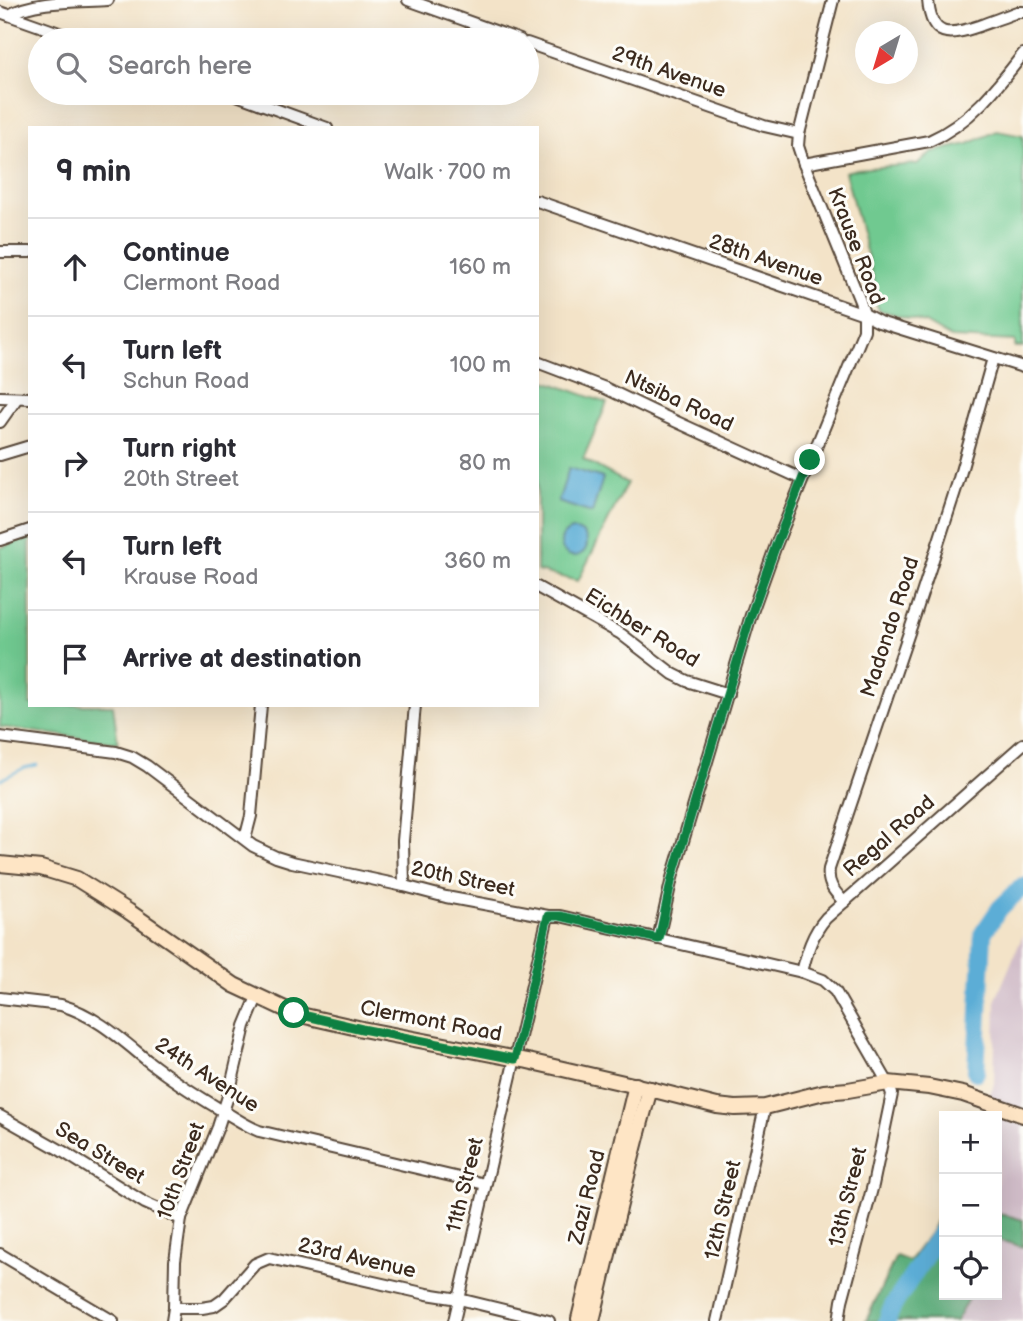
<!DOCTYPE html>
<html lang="en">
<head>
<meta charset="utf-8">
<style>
  body { margin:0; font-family:"Balsamiq Sans",sans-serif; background:#f7f7f7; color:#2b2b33 }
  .controls { position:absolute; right:21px; bottom:21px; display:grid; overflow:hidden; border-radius:0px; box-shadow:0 7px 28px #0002 }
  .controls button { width:63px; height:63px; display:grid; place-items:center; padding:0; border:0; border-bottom:2px solid #e1e1e2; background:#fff; color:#2b2b33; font:35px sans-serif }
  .compass { position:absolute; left:855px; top:21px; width:63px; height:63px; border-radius:50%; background:#fff; box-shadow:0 7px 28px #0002; rotate:218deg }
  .stop { position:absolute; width:21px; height:21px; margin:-16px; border:5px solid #0b8043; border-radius:50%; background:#fff }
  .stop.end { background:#0b8043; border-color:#fff; box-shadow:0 2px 7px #0008 }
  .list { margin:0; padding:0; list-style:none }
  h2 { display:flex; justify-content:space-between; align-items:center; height:91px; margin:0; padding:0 28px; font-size:30px }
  h2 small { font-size:23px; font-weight:400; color:#7c7c81 }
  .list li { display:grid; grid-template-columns:46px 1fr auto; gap:21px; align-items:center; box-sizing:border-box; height:98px; padding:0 28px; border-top:2px solid #e1e1e2 }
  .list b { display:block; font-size:26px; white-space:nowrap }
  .list p { margin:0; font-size:23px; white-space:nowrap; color:#7c7c81 }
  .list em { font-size:23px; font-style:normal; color:#7c7c81 }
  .icon { flex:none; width:38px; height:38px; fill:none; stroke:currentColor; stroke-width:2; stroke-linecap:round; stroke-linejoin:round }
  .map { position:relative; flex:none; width:1023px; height:1321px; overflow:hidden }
  .search { position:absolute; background:#fff; box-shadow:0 7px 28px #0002; left:28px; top:28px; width:511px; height:77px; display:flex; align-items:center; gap:18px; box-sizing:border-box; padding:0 24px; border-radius:38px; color:#7c7c81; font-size:26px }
  .panel { position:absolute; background:#fff; box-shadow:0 7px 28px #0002; left:28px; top:126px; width:511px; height:581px; border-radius:0px }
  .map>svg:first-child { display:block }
  .industrial { fill:#d1bdc9 }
  .green { fill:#6fc990; stroke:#557a57; stroke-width:2 }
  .forest { fill:#5bad7a; stroke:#4b6c4c; stroke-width:2 }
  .water { fill:#5badd6; stroke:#4b6c7a; stroke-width:2 }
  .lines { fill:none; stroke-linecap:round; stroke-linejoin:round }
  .stream { stroke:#5badd6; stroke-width:2.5 }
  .river { stroke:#5badd6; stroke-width:18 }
  .street-casing { stroke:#574638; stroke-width:14 }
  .secondary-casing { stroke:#574638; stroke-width:18 }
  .street { stroke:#fff; stroke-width:10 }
  .secondary { stroke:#fee5c5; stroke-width:14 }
  .route { stroke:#0b8043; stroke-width:9 }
  .labels { text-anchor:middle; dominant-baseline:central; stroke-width:6; stroke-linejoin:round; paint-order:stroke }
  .street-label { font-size:21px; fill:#3b2a1e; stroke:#fdfcf7 }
</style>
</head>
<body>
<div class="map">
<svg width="1023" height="1321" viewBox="0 0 1023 1321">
  <rect width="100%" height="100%" fill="#fdfcf7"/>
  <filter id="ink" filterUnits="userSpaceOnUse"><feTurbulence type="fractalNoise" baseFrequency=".0143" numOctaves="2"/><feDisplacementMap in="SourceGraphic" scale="14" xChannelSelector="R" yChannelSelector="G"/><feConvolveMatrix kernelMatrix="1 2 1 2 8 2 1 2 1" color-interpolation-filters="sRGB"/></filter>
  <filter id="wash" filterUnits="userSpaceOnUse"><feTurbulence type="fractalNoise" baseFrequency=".00686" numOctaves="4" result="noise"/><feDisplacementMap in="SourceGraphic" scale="28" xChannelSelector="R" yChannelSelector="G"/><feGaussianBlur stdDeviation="1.57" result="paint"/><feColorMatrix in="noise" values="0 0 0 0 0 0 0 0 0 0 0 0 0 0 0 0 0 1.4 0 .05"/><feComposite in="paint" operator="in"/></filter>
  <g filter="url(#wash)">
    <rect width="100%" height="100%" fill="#f3e3c8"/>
    <!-- industrial -->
    <g class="industrial">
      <path d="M1023,935V1220L1009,1216L997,1214V1116H985L987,1101L994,1084L996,999Z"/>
      <path d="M999,1240L1023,1247V1321H956L970,1295H997V1244Z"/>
    </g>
    <!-- green -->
    <g class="green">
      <path d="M997,131L1023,136V347H1015V341L951,338L925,323L879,310L875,301L878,296L845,172L857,169L917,164L932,152L968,144Z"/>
      <path d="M537,378L607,403L583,459L627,483L578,581L537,571Z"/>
      <path d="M30,537V705H113L118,743L0,727V548Z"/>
    </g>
    <!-- forest -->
    <g class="forest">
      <path d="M943,1208H944V1295H970L956,1321H866L896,1256L909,1261L930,1233Z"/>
      <path d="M997,1214L1009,1216L1023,1220V1247L999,1240L997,1244Z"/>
    </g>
    <!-- water -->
    <g class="water">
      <path d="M569,468L603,478L592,513L558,502Z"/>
      <circle cx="574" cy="543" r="13"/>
    </g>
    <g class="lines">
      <!-- stream -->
      <path class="stream" d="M0,780L24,768L37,765"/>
      <!-- river -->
      <g class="river">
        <path d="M976,1072L983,933L1000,908L1023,886"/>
        <path d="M887,1321C891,1305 901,1295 909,1281C921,1263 931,1245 944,1228"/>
      </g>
    </g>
  </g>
  <g filter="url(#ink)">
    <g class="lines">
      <!-- street casing -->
      <g class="street-casing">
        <g id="street">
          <path d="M408,0L520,40"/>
          <path d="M928,0C931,39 949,36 979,26C992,21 1004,17 1017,12H1023"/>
          <path d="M0,12L79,40"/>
          <path d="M9,15C34,0 78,2 108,0"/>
          <path d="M527,43L764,126L799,134"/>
          <path d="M231,93L327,128"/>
          <path d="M804,164L929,141C969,124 997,88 1023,54"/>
          <path d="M537,201L864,314L879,322L1023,367"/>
          <path d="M0,252H30"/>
          <path d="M537,362L605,388L655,412L802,479"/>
          <path d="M0,397L30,398"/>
          <path d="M0,422L17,398"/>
          <path d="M0,455L30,446"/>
          <path d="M0,540L30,530"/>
          <path d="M537,587L621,634L673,674L687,681L728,694"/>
          <path d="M0,737L116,752L132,757L147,766L253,846L276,857L292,862L404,886L446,897L548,916H560L802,972L823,980L835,991L888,1083L892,1094L873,1185L842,1301L839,1321"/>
          <path d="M245,839L251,816L261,705"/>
          <path d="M404,886L403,841L415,705"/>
          <path d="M844,902C834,891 827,884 829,869L917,609L958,482L993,358"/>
          <path d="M658,939L672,878L751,615L776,545L864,330V314L860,301L804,164L798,146L799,134L833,0"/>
          <path d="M802,972C807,952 812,934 826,918L1023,744"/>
          <path d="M0,998L61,1005C95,1015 121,1039 148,1061C171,1079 196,1095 221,1110C234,1117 244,1125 259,1131L485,1184"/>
          <path d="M0,1116L62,1151L145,1203L181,1219"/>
          <path d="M0,1254L113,1321"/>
          <path d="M174,1308H202L214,1306L224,1299L255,1264L269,1258L343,1275L427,1294L459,1299L549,1321"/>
          <path d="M172,1321L174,1308L175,1261L181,1219L218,1127L230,1090L245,1026L257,997"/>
          <path d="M454,1321L548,916"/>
          <path d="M717,1321L765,1107"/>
        </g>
      </g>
      <!-- secondary casing -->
      <g class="secondary-casing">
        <g id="secondary">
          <path d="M0,864L41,868L77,879L128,911L234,985L285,1009L305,1016L362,1029L528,1061L650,1089L717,1106L735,1108L765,1107L824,1092L848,1090L888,1083L929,1087L963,1094L1023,1115"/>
          <path d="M579,1319L636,1085"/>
          <path d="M592,1321C611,1243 628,1165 650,1089"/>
        </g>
      </g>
      <!-- street -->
      <use href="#street" class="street"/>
      <!-- secondary -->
      <use href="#secondary" class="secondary"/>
    </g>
  </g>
  <g class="lines" filter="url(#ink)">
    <!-- route -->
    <path class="route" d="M294,1013L362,1029L515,1059L548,916H560L659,939L672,878L751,615L776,545L810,460"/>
  </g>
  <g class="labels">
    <!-- street labels -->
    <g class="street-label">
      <text transform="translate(669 72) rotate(19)">29th Avenue</text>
      <text transform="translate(856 246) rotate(69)">Krause Road</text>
      <text transform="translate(766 260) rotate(19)">28th Avenue</text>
      <text transform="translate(679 401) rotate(25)">Ntsiba Road</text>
      <text transform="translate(890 627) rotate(-72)">Madondo Road</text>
      <text transform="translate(642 628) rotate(32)">Eichber Road</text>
      <text transform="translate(889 836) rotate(-41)">Regal Road</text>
      <text transform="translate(463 879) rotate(12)">20th Street</text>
      <text transform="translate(431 1021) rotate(11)">Clermont Road</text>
      <text transform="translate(207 1075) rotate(33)">24th Avenue</text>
      <text transform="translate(100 1153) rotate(31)">Sea Street</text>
      <text transform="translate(181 1171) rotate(-70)">10th Street</text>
      <text transform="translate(465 1185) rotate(-76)">11th Street</text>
      <text transform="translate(587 1197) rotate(-76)">Zazi Road</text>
      <text transform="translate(848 1197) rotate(-76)">13th Street</text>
      <text transform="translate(723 1210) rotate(-77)">12th Street</text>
      <text transform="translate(357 1258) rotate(13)">23rd Avenue</text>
    </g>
  </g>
</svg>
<div class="controls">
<button>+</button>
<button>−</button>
<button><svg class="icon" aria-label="locate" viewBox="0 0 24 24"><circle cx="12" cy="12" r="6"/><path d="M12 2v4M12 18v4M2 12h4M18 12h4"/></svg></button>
</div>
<svg class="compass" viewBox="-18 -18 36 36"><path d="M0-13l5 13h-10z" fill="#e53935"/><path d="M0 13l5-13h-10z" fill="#7c7c81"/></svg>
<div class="stop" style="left:294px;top:1013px"></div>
<div class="stop end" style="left:810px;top:460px"></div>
<div class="search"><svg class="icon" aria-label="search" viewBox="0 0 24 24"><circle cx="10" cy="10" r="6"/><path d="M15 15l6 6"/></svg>Search here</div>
<section class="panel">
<h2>9 min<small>Walk · 700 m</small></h2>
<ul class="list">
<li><svg class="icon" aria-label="ahead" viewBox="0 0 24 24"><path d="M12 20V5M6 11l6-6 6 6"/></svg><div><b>Continue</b><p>Clermont Road</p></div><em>160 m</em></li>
<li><svg class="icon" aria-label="left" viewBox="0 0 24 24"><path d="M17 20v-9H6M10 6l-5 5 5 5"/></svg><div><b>Turn left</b><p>Schun Road</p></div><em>100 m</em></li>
<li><svg class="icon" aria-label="right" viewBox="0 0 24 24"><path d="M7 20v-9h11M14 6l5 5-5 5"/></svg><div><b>Turn right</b><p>20th Street</p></div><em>80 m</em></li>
<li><svg class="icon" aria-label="left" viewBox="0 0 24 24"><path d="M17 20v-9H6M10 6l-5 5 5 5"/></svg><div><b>Turn left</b><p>Krause Road</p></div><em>360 m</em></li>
<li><svg class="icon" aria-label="arrive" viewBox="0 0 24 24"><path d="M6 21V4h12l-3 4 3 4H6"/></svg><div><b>Arrive at destination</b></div></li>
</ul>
</section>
</div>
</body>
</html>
